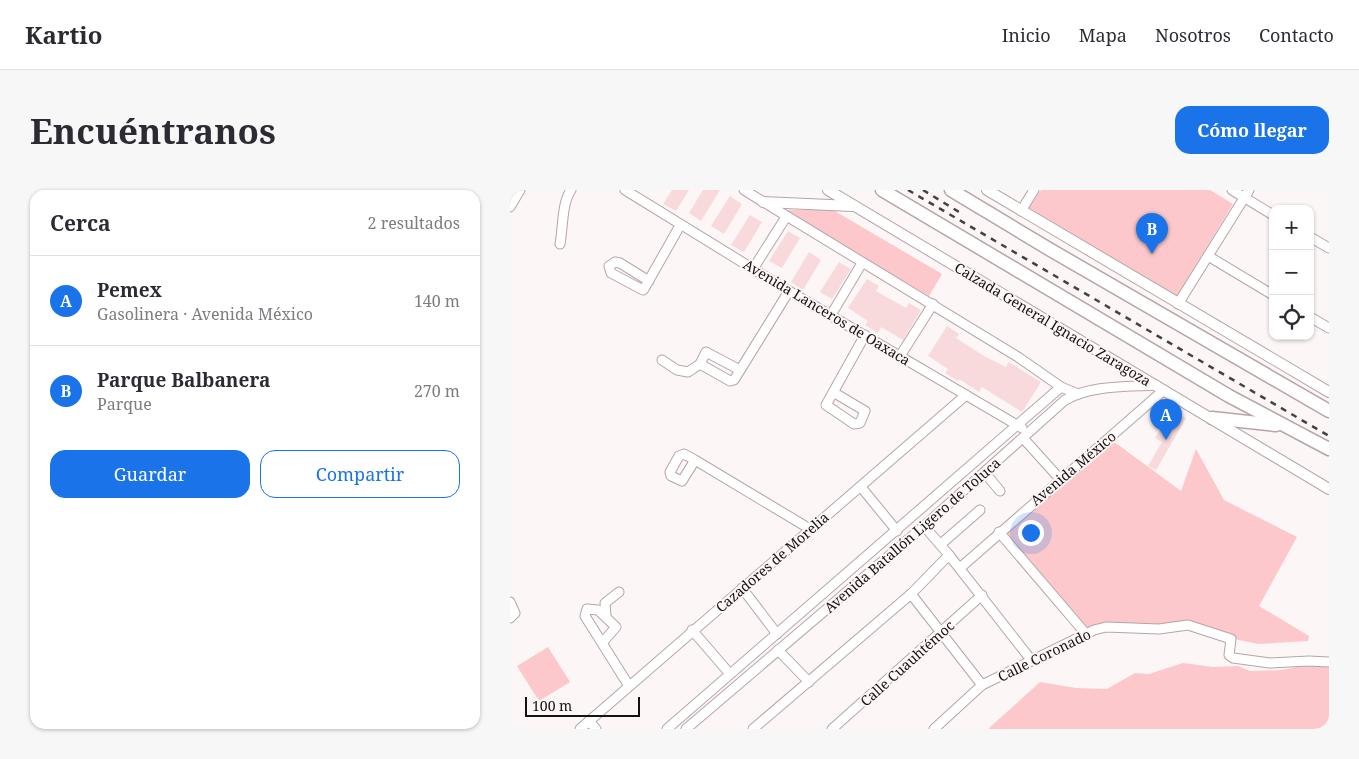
<!DOCTYPE html>
<html lang="es">
<head>
<meta charset="utf-8">
<style>
  body { margin:0; font-family:"Noto Serif",serif; background:#f7f7f7; color:#2b2b33 }
  .controls { position:absolute; right:15px; top:15px; display:grid; overflow:hidden; border-radius:10px; box-shadow:0 1px 4px #0004 }
  .controls button { width:45px; height:45px; display:grid; place-items:center; padding:0; border:0; border-bottom:1px solid #e1e1e2; background:#fff; color:#2b2b33; font:25px sans-serif }
  .scale { position:absolute; left:15px; bottom:12px; width:115px; box-sizing:border-box; padding-left:5px; border:2px solid #171212; border-top:0; font-size:14px; line-height:18px; white-space:nowrap; color:#171212; -webkit-text-stroke:4px #fdf6f6; paint-order:stroke }
  .you { position:absolute; left:520px; top:342px; width:18px; height:18px; margin:-12px; border:4px solid #fff; border-radius:50%; background:#1a73e8; box-shadow:0 0 0 8px #1a73e833 }
  .badge { display:grid; place-items:center; width:32px; height:32px; border-radius:50%; background:#1a73e8; color:#fff; font-size:16px; font-weight:700 }
  .pin { position:absolute; translate:-50% -41px; filter:drop-shadow(0 1px 2px #0008) }
  .pin::after { content:''; position:absolute; top:26px; width:18px; height:15px; background:inherit; clip-path:polygon(0 0,100% 0,50% 100%) }
  .list { margin:0; padding:0; list-style:none }
  h2 { display:flex; justify-content:space-between; align-items:center; height:65px; margin:0; padding:0 20px; font-size:21px }
  h2 small { font-size:16px; font-weight:400; color:#7c7c81 }
  .list li { display:grid; grid-template-columns:32px 1fr auto; gap:15px; align-items:center; box-sizing:border-box; height:90px; padding:0 20px; border-top:1px solid #e1e1e2 }
  .list b { display:block; font-size:19px; white-space:nowrap }
  .list p { margin:0; font-size:16px; white-space:nowrap; color:#7c7c81 }
  .list em { font-size:16px; font-style:normal; color:#7c7c81 }
  .actions { display:flex; gap:10px; padding:15px 20px }
  .actions a { flex:1; padding:11px 0; border:1px solid #1a73e8; border-radius:15px; text-align:center; font-size:18px; color:#1a73e8 }
  .actions .main { background:#1a73e8; color:#fff }
  .icon { flex:none; width:28px; height:28px; fill:none; stroke:currentColor; stroke-width:2; stroke-linecap:round; stroke-linejoin:round }
  .map { position:relative; flex:none; width:819px; height:539px; overflow:hidden; border-radius:15px }
  header { display:flex; align-items:center; gap:30px; box-sizing:border-box; height:70px; padding:0 25px; background:#fff; border-bottom:1px solid #e1e1e2 }
  header strong { font-size:24px }
  nav { display:flex; gap:28px; margin-inline-start:auto; font-size:18px }
  .intro { display:flex; align-items:center; justify-content:space-between; box-sizing:border-box; height:120px; padding:0 30px }
  h1 { margin:0; font-size:35px }
  .button { padding:12px 22px; border-radius:15px; background:#1a73e8; color:#fff; font-size:18px; font-weight:700 }
  main { display:flex; gap:30px; padding:0 30px }
  aside { flex:1; background:#fff; border-radius:15px; box-shadow:0 1px 4px #0004 }
  .map>svg:first-child { display:block }
  .green { fill:#fcc8cc }
  .building { fill:#f8d9dc }
  .lines { fill:none; stroke-linecap:round; stroke-linejoin:round }
  .minor-casing { stroke:#b6a5a7; stroke-width:11 }
  .major-casing { stroke:#b6a5a7; stroke-width:12 }
  .highway-casing { stroke:#b6a5a7; stroke-width:15 }
  .minor { stroke:#fff; stroke-width:9 }
  .major { stroke:#fff; stroke-width:10 }
  .highway { stroke:#fff; stroke-width:12 }
  .rail { stroke:#464141; stroke-width:2.5; stroke-dasharray:6 6; stroke-linecap:butt }
  .labels { text-anchor:middle; dominant-baseline:central; stroke-width:4; stroke-linejoin:round; paint-order:stroke }
  .street-label { font-size:14px; fill:#171212; stroke:#fdf6f6 }
</style>
</head>
<body>
<header>
<strong>Kartio</strong>
<nav><a>Inicio</a><a>Mapa</a><a>Nosotros</a><a>Contacto</a></nav>
</header>
<div class="intro"><h1>Encuéntranos</h1><a class="button">Cómo llegar</a></div>
<main>
<aside>
<h2>Cerca<small>2 resultados</small></h2>
<ul class="list">
<li><span class="badge">A</span><div><b>Pemex</b><p>Gasolinera · Avenida México</p></div><em>140 m</em></li>
<li><span class="badge">B</span><div><b>Parque Balbanera</b><p>Parque</p></div><em>270 m</em></li>
</ul>
<div class="actions"><a class="main">Guardar</a><a>Compartir</a></div>
</aside>
<div class="map">
<svg width="819" height="539" viewBox="0 0 819 539">
  <rect width="100%" height="100%" fill="#fdf6f6"/>
  <!-- green -->
  <g class="green">
    <path d="M531,0H700L723,14L666,108L518,20Z"/>
    <path d="M272,20H323L432,84L419,106Z"/>
    <path d="M603,251L671,301L686,259L714,310L787,347L749,416L799,446L798,451L748,454L724,449L722,444L676,431L648,436L573,437L491,342Z"/>
    <path d="M38,457L60,492L29,511L7,476Z"/>
    <path d="M673,473L703,477L728,476L740,481L772,480L802,474L819,476V539H478L530,492L566,498L597,499L625,483L639,484Z"/>
  </g>
  <!-- building -->
  <g class="building">
    <path d="M162,0H179L166,21L153,14Z"/>
    <path d="M193,0H210L191,31L179,23Z"/>
    <path d="M220,6L232,14L214,44L201,36Z"/>
    <path d="M240,25L252,32L234,62L221,55Z"/>
    <path d="M278,41L290,48L272,78L259,71Z"/>
    <path d="M299,62L311,70L293,100L281,92Z"/>
    <path d="M329,72L341,79L322,109L310,102Z"/>
    <path d="M357,89L369,96L366,101L396,118L399,113L411,120L393,150L371,137L368,143L355,135L358,131L338,118Z"/>
    <path d="M437,136L449,144L446,148L474,166L496,177L499,172L531,192L512,222L472,197L469,202L449,189L448,191L435,183L438,179L418,166Z"/>
    <path d="M662,220L676,228L646,280L638,276L652,252L645,248Z"/>
  </g>
  <g class="lines">
    <!-- minor casing -->
    <g class="minor-casing">
      <g id="minor">
        <path d="M115,0L279,101L512,238"/>
        <path d="M234,0L508,167L551,197L568,204"/>
        <path d="M722,0L763,25"/>
        <path d="M0,17L10,0"/>
        <path d="M511,21L524,0"/>
        <path d="M800,47L819,58"/>
        <path d="M50,54C53,38 52,12 61,0"/>
        <path d="M698,66L763,105"/>
        <path d="M243,79L276,27"/>
        <path d="M139,91L110,73L105,72L99,76L101,83L133,100L134,99L168,39L171,35"/>
        <path d="M668,114L739,0"/>
        <path d="M321,125L352,73"/>
        <path d="M800,127L819,138"/>
        <path d="M390,166L423,114"/>
        <path d="M152,170L167,180L178,182L190,174L196,162L230,180"/>
        <path d="M190,174L220,191L224,190L279,101"/>
        <path d="M323,202L355,221L350,233L344,234L316,215L355,145"/>
        <path d="M513,248L550,289"/>
        <path d="M185,270L172,291L161,286L160,282L169,266L174,264L185,270L300,339"/>
        <path d="M475,283L490,301"/>
        <path d="M351,297L387,341"/>
        <path d="M414,336L439,365L522,471"/>
        <path d="M489,342L576,444"/>
        <path d="M431,354L470,320"/>
        <path d="M450,378L654,200"/>
        <path d="M232,398L267,444"/>
        <path d="M401,404L472,495"/>
        <path d="M0,412L5,423L0,428"/>
        <path d="M96,426L95,413L109,402"/>
        <path d="M182,440L220,484"/>
        <path d="M92,453L106,437L88,420L77,419L75,426L119,496"/>
        <path d="M268,460L299,492"/>
        <path d="M79,531L86,539"/>
        <path d="M70,539L456,205"/>
        <path d="M157,539L551,197"/>
        <path d="M176,539L414,336L555,210C581,195 617,197 646,195"/>
        <path d="M243,539L401,404L439,365"/>
        <path d="M322,539L472,405"/>
        <path d="M424,539L472,495L584,440L596,437L649,439L678,435L721,449L719,465L723,468L760,473L799,471L819,472"/>
      </g>
    </g>
    <!-- major casing -->
    <g class="major-casing">
      <g id="major">
        <path d="M318,0L819,299"/>
        <path d="M477,0L819,202"/>
        <path d="M253,12L342,16"/>
      </g>
    </g>
    <!-- highway casing -->
    <g class="highway-casing">
      <g id="highway">
        <path d="M372,0L719,206L819,259"/>
        <path d="M441,0L539,59L819,221"/>
        <path d="M702,228L766,235"/>
      </g>
    </g>
    <!-- minor -->
    <use href="#minor" class="minor"/>
    <!-- major -->
    <use href="#major" class="major"/>
    <!-- highway -->
    <use href="#highway" class="highway"/>
    <!-- rail -->
    <g class="rail">
      <path d="M398,0L819,246"/>
      <path d="M413,0L449,22"/>
    </g>
  </g>
  <g class="labels">
    <!-- street labels -->
    <g class="street-label">
      <text transform="translate(317 122) rotate(31)">Avenida Lanceros de Oaxaca</text>
      <text transform="translate(543 134) rotate(31)">Calzada General Ignacio Zaragoza</text>
      <text transform="translate(563 278) rotate(-40)">Avenida México</text>
      <text transform="translate(402 345) rotate(-41)">Avenida Batallón Ligero de Toluca</text>
      <text transform="translate(262 372) rotate(-41)">Cazadores de Morelia</text>
      <text transform="translate(534 465) rotate(-26)">Calle Coronado</text>
      <text transform="translate(397 473) rotate(-42)">Calle Cuauhtémoc</text>
    </g>
  </g>
</svg>
<div class="controls">
<button>+</button>
<button>−</button>
<button><svg class="icon" aria-label="locate" viewBox="0 0 24 24"><circle cx="12" cy="12" r="6"/><path d="M12 2v4M12 18v4M2 12h4M18 12h4"/></svg></button>
</div>
<div class="scale">100 m</div>
<div class="you"></div>
<div class="pin badge" style="left:656px;top:250px">A</div>
<div class="pin badge" style="left:642px;top:64px">B</div>
</div>
</main>
</body>
</html>
